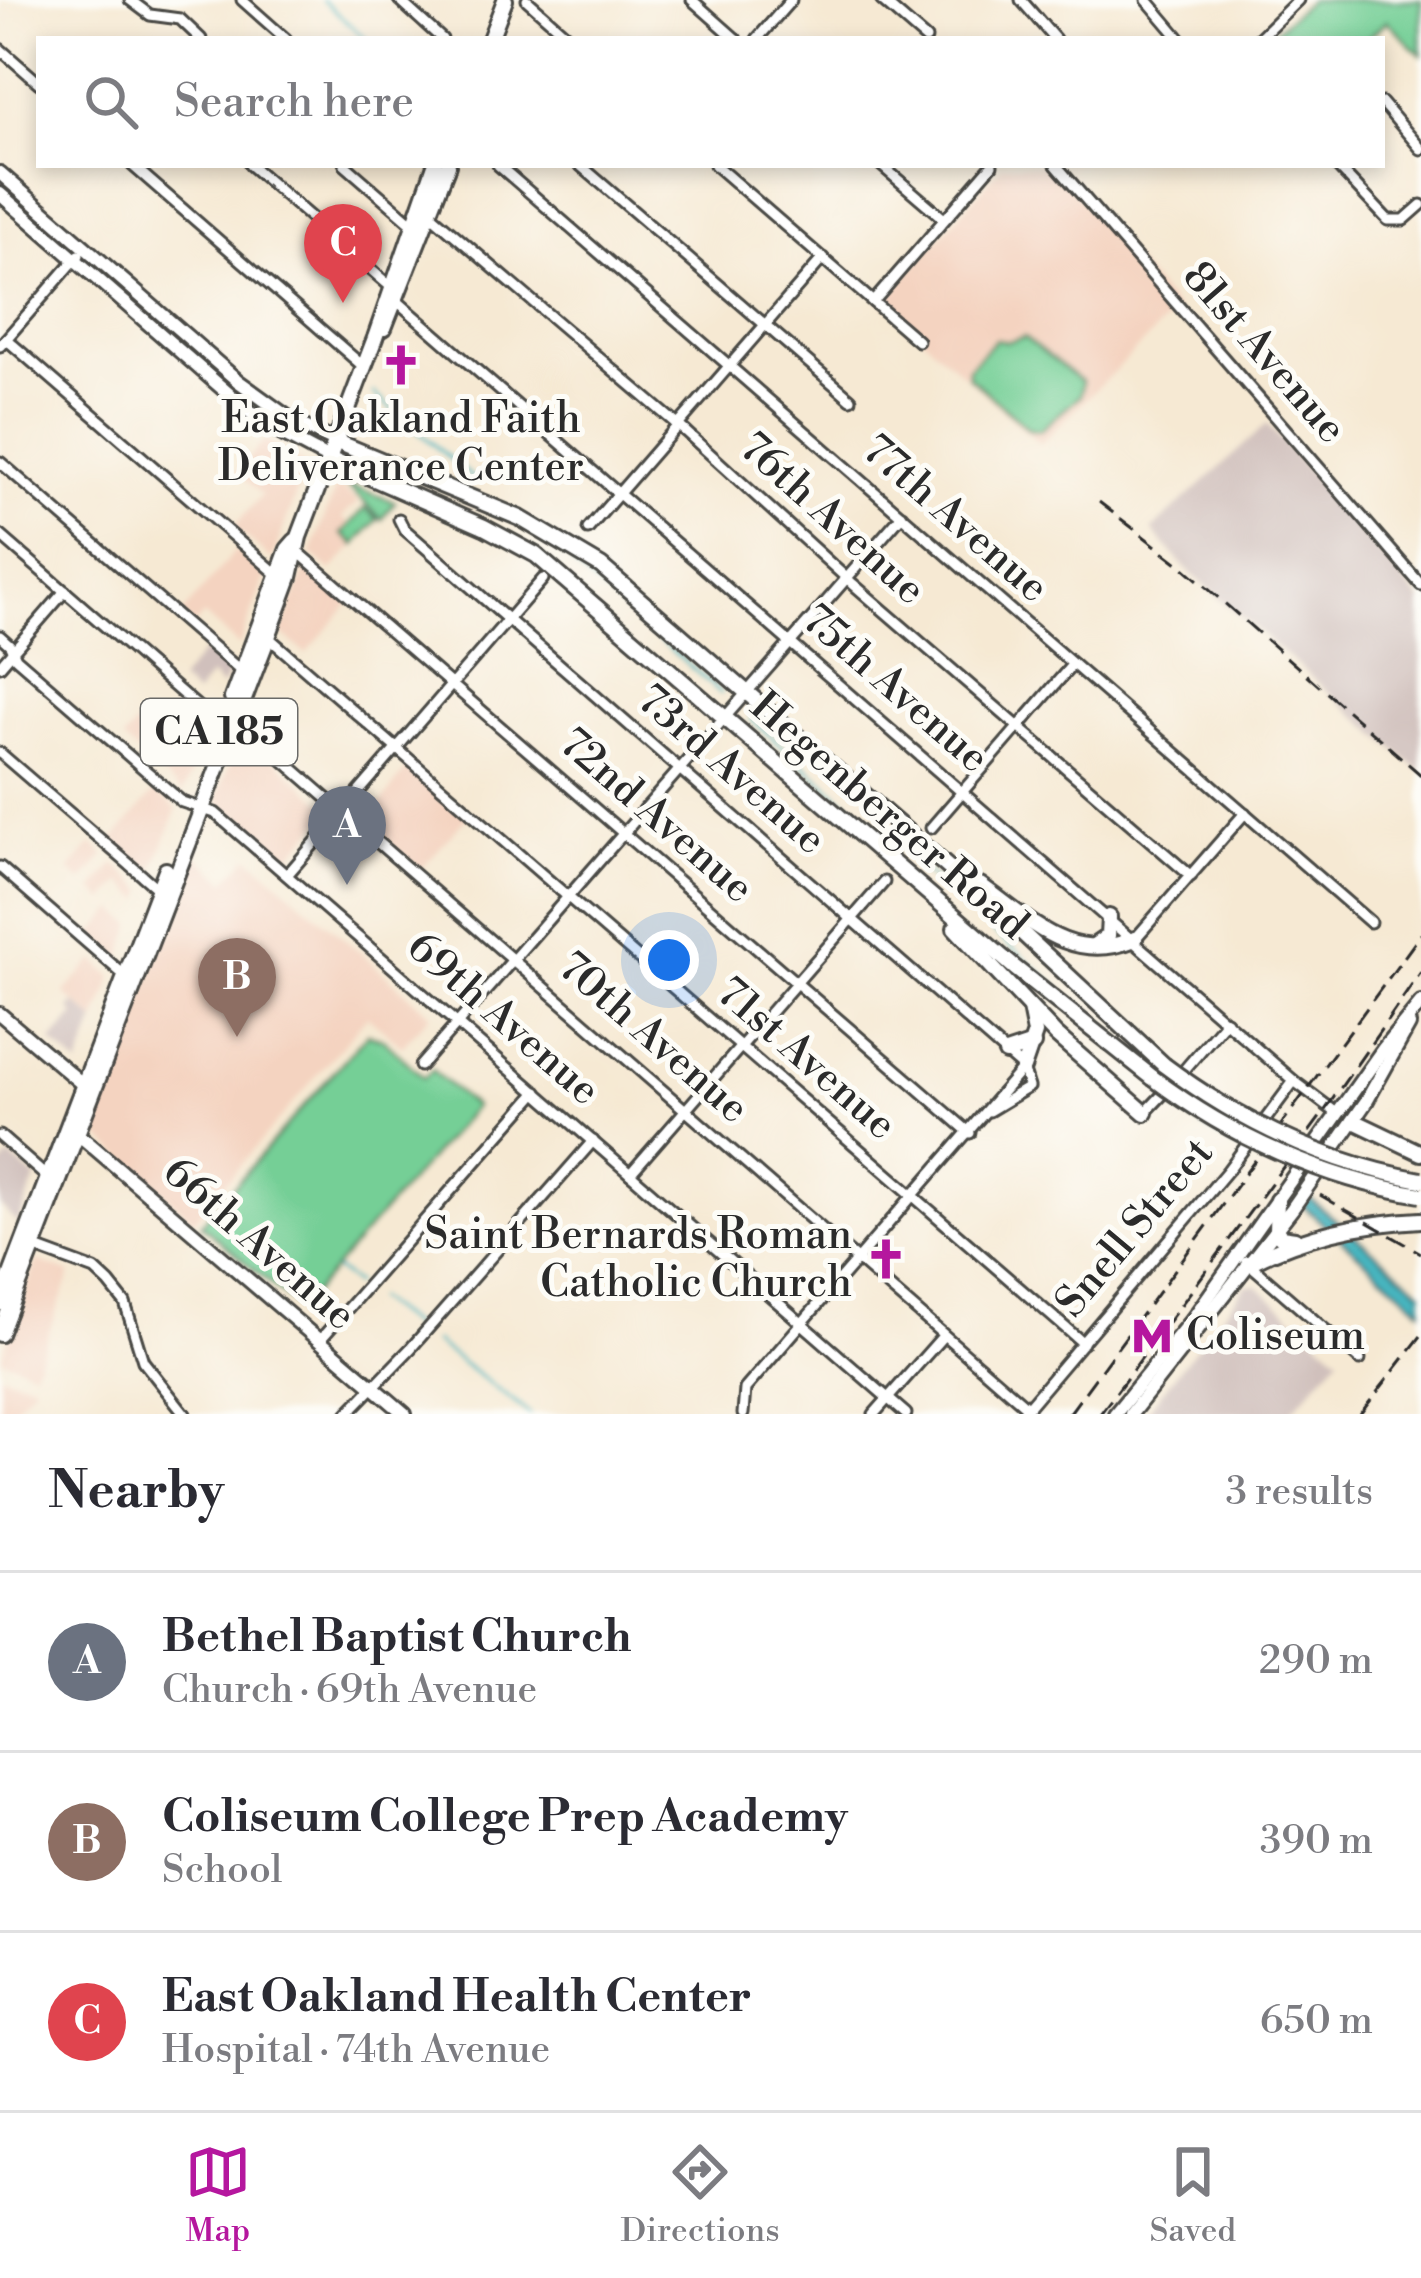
<!DOCTYPE html>
<html lang="en">
<head>
<meta charset="utf-8">
<style>
  body { margin:0; font-family:"Libre Bodoni",serif; background:#f2f2f3; color:#2b2b33 }
  .you { position:absolute; left:669px; top:960px; width:42px; height:42px; margin:-30px; border:9px solid #fff; border-radius:50%; background:#1a73e8; box-shadow:0 0 0 18px #1a73e833 }
  .badge { display:grid; place-items:center; width:78px; height:78px; border-radius:50%; background:#b5179e; color:#fff; font-size:39px; font-weight:700 }
  .pin { position:absolute; translate:-50% -99px; filter:drop-shadow(0 3px 6px #0008) }
  .pin::after { content:''; position:absolute; top:63px; width:42px; height:36px; background:inherit; clip-path:polygon(0 0,100% 0,50% 100%) }
  .list { margin:0; padding:0; list-style:none }
  h2 { display:flex; justify-content:space-between; align-items:center; height:156px; margin:0; padding:0 48px; font-size:51px }
  h2 small { font-size:39px; font-weight:400; color:#7c7c81 }
  .list li { display:grid; grid-template-columns:78px 1fr auto; gap:36px; align-items:center; box-sizing:border-box; height:180px; padding:0 48px; border-top:3px solid #e1e1e2 }
  .list b { display:block; font-size:45px; white-space:nowrap }
  .list p { margin:0; font-size:39px; white-space:nowrap; color:#7c7c81 }
  .list em { font-size:39px; font-style:normal; color:#7c7c81 }
  .icon { flex:none; width:66px; height:66px; fill:none; stroke:currentColor; stroke-width:2; stroke-linecap:round; stroke-linejoin:round }
  .map { position:relative; flex:none; width:1421px; height:1414px; overflow:hidden }
  .search { position:absolute; background:#fff; box-shadow:0 6px 18px #0003; left:36px; right:36px; top:36px; height:132px; display:flex; align-items:center; gap:30px; box-sizing:border-box; padding:0 42px; border-radius:0px; color:#7c7c81; font-size:45px }
  .sheet { height:696px; background:#fff }
  nav { display:flex; justify-content:space-around; align-items:center; box-sizing:border-box; height:168px; border-top:3px solid #e1e1e2; background:#fff; font-size:33px; color:#7c7c81 }
  nav a { display:grid; justify-items:center; gap:6px }
  nav .on { color:#b5179e }
  .map>svg:first-child { display:block }
  .built { fill:#f4d3c0 }
  .industrial { fill:#d0c0bc }
  .green { fill:#74cf96; stroke:#507d60; stroke-width:3 }
  .water { fill:#46b5bf; stroke:#387075; stroke-width:3 }
  .lines { fill:none; stroke-linecap:round; stroke-linejoin:round }
  .stream { stroke:#46b5bf; stroke-width:3 }
  .street-casing { stroke:#494844; stroke-width:15 }
  .secondary-casing { stroke:#494844; stroke-width:18 }
  .primary-casing { stroke:#494844; stroke-width:20 }
  .street { stroke:#fff; stroke-width:9 }
  .secondary { stroke:#fff; stroke-width:12 }
  .primary { stroke:#fff; stroke-width:14 }
  .rail { stroke:#2b2b2b; stroke-width:3; stroke-dasharray:18 9; stroke-linecap:butt }
  .primary-bridge-casing { stroke:#494844; stroke-width:20; stroke-linecap:butt }
  .primary-bridge { stroke:#fff; stroke-width:14 }
  .labels { text-anchor:middle; dominant-baseline:central; stroke-width:10; stroke-linejoin:round; paint-order:stroke }
  .shield { fill:#fdfcf7; stroke:#6a6a68; stroke-width:3 }
  .shield-label { font-size:39px; font-weight:bold; fill:#2b2b2b }
  .street-label { font-size:42px; fill:#2b2b2b; stroke:#fdfcf7 }
  .poi-label { font-size:42px; fill:#2b2b2b; stroke:#fdfcf7 }
</style>
</head>
<body>
<div class="map">
<svg width="1421" height="1414" viewBox="0 0 1421 1414">
  <rect width="100%" height="100%" fill="#fdfcf7"/>
  <filter id="ink" filterUnits="userSpaceOnUse"><feTurbulence type="fractalNoise" baseFrequency=".00833" numOctaves="2"/><feDisplacementMap in="SourceGraphic" scale="24" xChannelSelector="R" yChannelSelector="G"/><feConvolveMatrix kernelMatrix="1 2 1 2 8 2 1 2 1" color-interpolation-filters="sRGB"/></filter>
  <filter id="wash" filterUnits="userSpaceOnUse"><feTurbulence type="fractalNoise" baseFrequency=".004" numOctaves="4" result="noise"/><feDisplacementMap in="SourceGraphic" scale="48" xChannelSelector="R" yChannelSelector="G"/><feGaussianBlur stdDeviation="2.7" result="paint"/><feColorMatrix in="noise" values="0 0 0 0 0 0 0 0 0 0 0 0 0 0 0 0 0 1.4 0 .05"/><feComposite in="paint" operator="in"/></filter>
  <g filter="url(#wash)">
    <rect width="100%" height="100%" fill="#f6e9d3"/>
    <!-- built -->
    <g class="built">
      <path d="M1003,165H1050L1177,310L1040,444L883,302Z"/>
      <path d="M265,440L306,466L272,560L234,527L262,495L236,472Z"/>
      <path d="M337,485L358,502L342,517L349,524L341,534L355,546L331,571L311,553Z"/>
      <path d="M236,550L266,576L239,646L204,615L194,625L182,614Z"/>
      <path d="M308,564L351,602L306,654L281,633Z"/>
      <path d="M192,712L209,727L183,793L123,740L144,716L157,727L164,719L178,731Z"/>
      <path d="M243,732L332,810L286,860L216,799Z"/>
      <path d="M409,766L468,816L420,870L367,822Z"/>
      <path d="M155,791L177,809L152,874L113,840Z"/>
      <path d="M92,844L105,855L82,882L69,870Z"/>
      <path d="M196,854L226,881L249,856L431,1014L402,1046L367,1016L194,1220L94,1132L92,1126Z"/>
      <path d="M115,864L146,891L142,900L122,882L105,901L93,890Z"/>
      <path d="M115,909L133,925L120,961L91,936Z"/>
      <path d="M94,960L113,977L96,1021L64,993Z"/>
      <path d="M37,1261L71,1273L34,1371L1,1358Z"/>
      <path d="M0,1374L35,1384L8,1414L0,1413Z"/>
    </g>
    <!-- industrial -->
    <g class="industrial">
      <path d="M1267,424L1421,601V772L1186,569L1152,530Z"/>
      <path d="M207,647L231,668L222,687L210,676L195,695L179,681Z"/>
      <path d="M75,1003L96,1021L79,1066L52,1042L75,1015L70,1009Z"/>
      <path d="M10,1157L36,1179L18,1224L0,1206V1168Z"/>
      <path d="M1246,1285H1257L1339,1357L1289,1414H1144Z"/>
    </g>
    <!-- green -->
    <g class="green">
      <path d="M1309,0H1421V55L1387,21L1366,39H1265Z"/>
      <path d="M1024,337L1082,382L1080,396L1039,431L1029,429L968,376V368L996,339L1006,342Z"/>
      <path d="M344,483L395,502L382,519Z"/>
      <path d="M365,508L378,519L355,545L342,534Z"/>
      <path d="M367,1034L383,1039L424,1078L432,1070L474,1107L299,1309L201,1224Z"/>
    </g>
    <!-- water -->
    <path class="water" d="M1309,1198L1421,1290V1309L1303,1206Z"/>
    <g class="lines">
      <!-- stream -->
      <g class="stream">
        <path d="M322,0L366,39"/>
        <path d="M373,393L475,480"/>
        <path d="M572,564L721,693"/>
        <path d="M751,719L900,849"/>
        <path d="M915,863L1062,991"/>
        <path d="M1167,1103L1237,1148"/>
        <path d="M336,1270L355,1284"/>
        <path d="M375,1299L415,1328"/>
        <path d="M434,1342L530,1414"/>
      </g>
    </g>
  </g>
  <g filter="url(#ink)">
    <g class="lines">
      <!-- street casing -->
      <g class="street-casing">
        <g id="street">
          <path d="M130,0L150,15L180,19L201,39"/>
          <path d="M242,0L286,39"/>
          <path d="M399,0L442,39"/>
          <path d="M527,0L571,39"/>
          <path d="M692,0L736,39"/>
          <path d="M881,0L926,39"/>
          <path d="M1021,0L1055,39"/>
          <path d="M1147,0L1180,39"/>
          <path d="M757,39L791,0"/>
          <path d="M1258,39L1298,0"/>
          <path d="M0,49L39,83"/>
          <path d="M1382,103L1421,149"/>
          <path d="M132,165L364,367"/>
          <path d="M250,165L391,287"/>
          <path d="M345,165L413,224"/>
          <path d="M498,165L1370,922"/>
          <path d="M580,165L851,399"/>
          <path d="M715,165L918,341"/>
          <path d="M881,165L944,219"/>
          <path d="M1056,165L1421,585"/>
          <path d="M1336,165L1388,220H1404L1421,205"/>
          <path d="M429,213L686,432L853,584L1191,876"/>
          <path d="M396,300L1294,1081L1338,1114"/>
          <path d="M873,302L992,165"/>
          <path d="M6,339L278,575"/>
          <path d="M0,346L79,255"/>
          <path d="M0,462L242,672"/>
          <path d="M399,519L404,529L1023,1068L1029,1087L989,1111"/>
          <path d="M588,529L823,258"/>
          <path d="M0,535L213,720L222,723"/>
          <path d="M297,551L970,1133"/>
          <path d="M0,636L10,645L16,658L182,802L215,813L906,1414"/>
          <path d="M268,637L1083,1343"/>
          <path d="M0,666L65,591"/>
          <path d="M232,723L243,726L276,754L1028,1408"/>
          <path d="M0,753L159,890"/>
          <path d="M931,828L1072,665"/>
          <path d="M0,867L124,975"/>
          <path d="M287,875L543,579"/>
          <path d="M1135,939L1245,813"/>
          <path d="M420,1066L902,515"/>
          <path d="M1179,1076L1226,1021"/>
          <path d="M1145,1113L1168,1089"/>
          <path d="M0,1136L48,1178"/>
          <path d="M630,1174L884,882"/>
          <path d="M33,1247L95,1270L109,1283L125,1303L143,1361L185,1414"/>
          <path d="M1246,1261L1360,1360"/>
          <path d="M320,1340L537,1092"/>
          <path d="M347,1414L411,1348L593,1141"/>
          <path d="M743,1414L745,1389L1023,1068"/>
          <path d="M874,1414L943,1336"/>
          <path d="M1022,1414L1228,1170L1294,1081"/>
        </g>
      </g>
      <!-- secondary casing -->
      <g class="secondary-casing">
        <g id="secondary">
          <path d="M0,173L238,381L296,423L335,441"/>
          <path d="M0,194L246,409L282,434L329,459"/>
          <path d="M0,1014L87,1088"/>
          <path d="M71,1133L85,1140L405,1414"/>
          <path d="M1115,1414L1194,1317L1384,1048L1421,1003"/>
          <path d="M1131,1414L1292,1209L1366,1102L1409,1025"/>
        </g>
      </g>
      <!-- primary casing -->
      <g class="primary-casing">
        <g id="primary">
          <path d="M490,39L505,0"/>
          <path d="M384,328L448,165"/>
          <path d="M335,441L520,518L601,566L1003,915L1164,1065"/>
          <path d="M329,459L484,527L536,555L1015,968L1153,1078"/>
          <path d="M232,698L288,549L295,541"/>
          <path d="M980,885C1031,921 1070,965 1135,939"/>
          <path d="M955,928L1056,1035L1145,1113"/>
          <path d="M1095,945L1108,936L1109,917"/>
          <path d="M1006,1053L1033,1044"/>
          <path d="M1023,1068L1035,1033L1030,1008"/>
          <path d="M1354,1121L1421,1153"/>
          <path d="M1277,1200L1276,1230L1281,1237L1295,1239"/>
          <path d="M1249,1263C1303,1235 1360,1223 1421,1220"/>
          <path d="M0,1303L166,870"/>
          <path d="M0,1334L268,637L290,577L299,537L375,338L435,165"/>
        </g>
      </g>
      <!-- street -->
      <use href="#street" class="street"/>
      <!-- secondary -->
      <use href="#secondary" class="secondary"/>
      <!-- primary -->
      <use href="#primary" class="primary"/>
      <!-- rail -->
      <g class="rail">
        <path d="M1099,502L1182,566L1421,775"/>
        <path d="M1320,1195L1421,1253"/>
        <path d="M1069,1414L1421,934"/>
        <path d="M1100,1414L1321,1116L1421,972"/>
        <path d="M1360,1414L1421,1336"/>
      </g>
      <!-- primary-bridge casing -->
      <g class="primary-bridge-casing">
        <g id="primary-bridge">
          <path d="M1164,1065C1240,1122 1327,1163 1421,1180"/>
          <path d="M1153,1078C1231,1137 1324,1179 1421,1195"/>
        </g>
      </g>
      <!-- primary-bridge -->
      <use href="#primary-bridge" class="primary-bridge"/>
    </g>
  </g>
  <!-- icons -->
  <defs>
    <g id="church-bare" transform="scale(3.24)"><path d="M-1.2-6h2.4v3.5h3.3v2.4h-3.3V6h-2.4V-.1h-3.3v-2.4h3.3Z" fill="#b5179e" stroke="#fdfcf7" stroke-width="2.5" paint-order="stroke"/></g>
    <g id="metro-bare" transform="scale(3.24)"><path d="M-5.5 5V-5H-3L0 0L3-5H5.5V5H3V-.5L0 4L-3-.5V5Z" fill="#b5179e" stroke="#fdfcf7" stroke-width="2.5" paint-order="stroke"/></g>
  </defs>
  <g fill-rule="evenodd">
    <use href="#church-bare" x="401" y="365"/>
    <use href="#church-bare" x="886" y="1259"/>
    <use href="#metro-bare" x="1152" y="1336"/>
  </g>
  <g class="labels">
    <!-- shield labels -->
    <rect class="shield" x="141" y="699" width="156" height="66" rx="9"/>
    <g class="shield-label">
      <text x="219" y="732">CA 185</text>
    </g>
    <!-- street labels -->
    <g class="street-label">
      <text transform="translate(1264 353) rotate(49)">81st Avenue</text>
      <text transform="translate(832 519) rotate(42)">76th Avenue</text>
      <text transform="translate(955 519) rotate(41)">77th Avenue</text>
      <text transform="translate(895 689) rotate(41)">75th Avenue</text>
      <text transform="translate(731 770) rotate(41)">73rd Avenue</text>
      <text transform="translate(656 816) rotate(41)">72nd Avenue</text>
      <text transform="translate(889 816) rotate(41)">Hegenberger Road</text>
      <text transform="translate(503 1019) rotate(41)">69th Avenue</text>
      <text transform="translate(653 1038) rotate(41)">70th Avenue</text>
      <text transform="translate(806 1059) rotate(41)">71st Avenue</text>
      <text transform="translate(1135 1228) rotate(-50)">Snell Street</text>
      <text transform="translate(259 1244) rotate(41)">66th Avenue</text>
    </g>
    <!-- poi labels -->
    <g class="poi-label">
      <text x="401" y="419">East Oakland Faith<tspan x="401" dy="48">Deliverance Center</tspan></text>
      <text x="852" y="1235" text-anchor="end">Saint Bernards Roman<tspan x="852" dy="48">Catholic Church</tspan></text>
      <text x="1186" y="1336" text-anchor="start">Coliseum</text>
    </g>
  </g>
</svg>
<div class="you"></div>
<div class="pin badge" style="left:347px;top:885px;background:#6b7280">A</div>
<div class="pin badge" style="left:237px;top:1037px;background:#8d6e63">B</div>
<div class="pin badge" style="left:343px;top:303px;background:#e0444e">C</div>
<div class="search"><svg class="icon" aria-label="search" viewBox="0 0 24 24"><circle cx="10" cy="10" r="6"/><path d="M15 15l6 6"/></svg>Search here</div>
</div>
<section class="sheet">
<h2>Nearby<small>3 results</small></h2>
<ul class="list">
<li><span class="badge" style="background:#6b7280">A</span><div><b>Bethel Baptist Church</b><p>Church · 69th Avenue</p></div><em>290 m</em></li>
<li><span class="badge" style="background:#8d6e63">B</span><div><b>Coliseum College Prep Academy</b><p>School</p></div><em>390 m</em></li>
<li><span class="badge" style="background:#e0444e">C</span><div><b>East Oakland Health Center</b><p>Hospital · 74th Avenue</p></div><em>650 m</em></li>
</ul>
</section>
<nav>
<a class="on"><svg class="icon" aria-label="map" viewBox="0 0 24 24"><path d="M3 6l6-2 6 2 6-2v14l-6 2-6-2-6 2zM9 4v14M15 6v14"/></svg>Map</a>
<a><svg class="icon" aria-label="directions" viewBox="0 0 24 24"><path d="M12 3l9 9-9 9-9-9zM9 14v-3h6M13 9l2 2-2 2"/></svg>Directions</a>
<a><svg class="icon" aria-label="saved" viewBox="0 0 24 24"><path d="M7 4h10v16l-5-4-5 4z"/></svg>Saved</a>
</nav>
</body>
</html>
